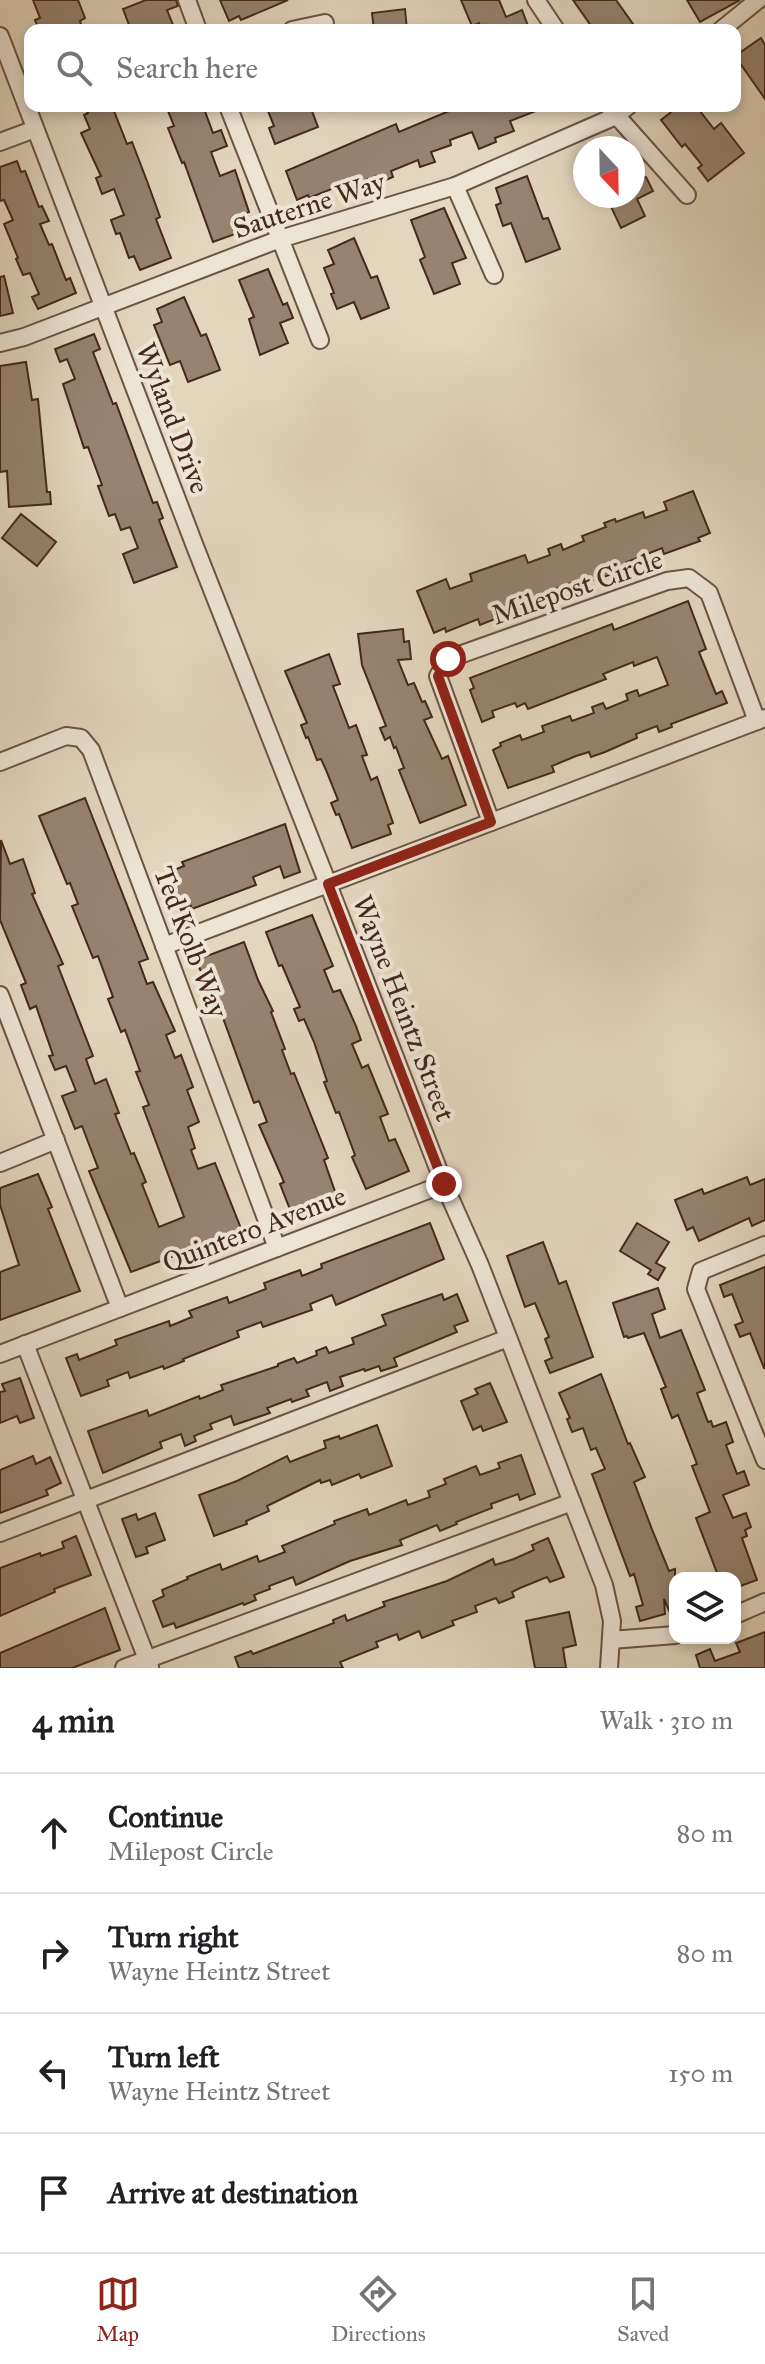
<!DOCTYPE html>
<html lang="en">
<head>
<meta charset="utf-8">
<style>
  body { margin:0; font-family:"IM FELL Great Primer",serif; background:#f2f2f2; color:#202124 }
  .controls { position:absolute; right:24px; bottom:24px; display:grid; overflow:hidden; border-radius:16px; box-shadow:0 4px 12px #0003 }
  .controls button { width:72px; height:72px; display:grid; place-items:center; padding:0; border:0; border-bottom:2px solid #e0e0e0; background:#fff; color:#202124; font:40px sans-serif }
  .compass { position:absolute; left:573px; top:136px; width:72px; height:72px; border-radius:50%; background:#fff; box-shadow:0 4px 12px #0003; rotate:158deg }
  .stop { position:absolute; width:24px; height:24px; margin:-18px; border:6px solid #8f2418; border-radius:50%; background:#fff }
  .stop.end { background:#8f2418; border-color:#fff; box-shadow:0 2px 8px #0008 }
  .list { margin:0; padding:0; list-style:none }
  h2 { display:flex; justify-content:space-between; align-items:center; height:104px; margin:0; padding:0 32px; font-size:34px }
  h2 small { font-size:26px; font-weight:400; color:#757577 }
  .list li { display:grid; grid-template-columns:52px 1fr auto; gap:24px; align-items:center; box-sizing:border-box; height:120px; padding:0 32px; border-top:2px solid #e0e0e0 }
  .list b { display:block; font-size:30px; white-space:nowrap }
  .list p { margin:0; font-size:26px; white-space:nowrap; color:#757577 }
  .list em { font-size:26px; font-style:normal; color:#757577 }
  .icon { flex:none; width:44px; height:44px; fill:none; stroke:currentColor; stroke-width:2; stroke-linecap:round; stroke-linejoin:round }
  .map { position:relative; flex:none; width:765px; height:1668px; overflow:hidden }
  .search { position:absolute; background:#fff; box-shadow:0 4px 12px #0003; left:24px; right:24px; top:24px; height:88px; display:flex; align-items:center; gap:20px; box-sizing:border-box; padding:0 28px; border-radius:16px; color:#757577; font-size:30px }
  .sheet { height:584px; background:#fff }
  nav { display:flex; justify-content:space-around; align-items:center; box-sizing:border-box; height:112px; border-top:2px solid #e0e0e0; background:#fff; font-size:22px; color:#757577 }
  nav a { display:grid; justify-items:center; gap:4px }
  nav .on { color:#8f2418 }
  .map>svg:first-child { display:block }
  .building { fill:#968370; stroke:#44291c; stroke-width:2 }
  .lines { fill:none; stroke-linecap:round; stroke-linejoin:round }
  .street-casing { stroke:#6c5444; stroke-width:20 }
  .street { stroke:#ece4d4; stroke-width:16 }
  .route { stroke:#8f2418; stroke-width:10 }
  .labels { text-anchor:middle; dominant-baseline:central; stroke-width:8; stroke-linejoin:round; paint-order:stroke }
  .street-label { font-size:28px; fill:#44291c; stroke:#ece4d4 }
</style>
</head>
<body>
<div class="map">
<svg width="765" height="1668" viewBox="0 0 765 1668">
  <rect width="100%" height="100%" fill="#e2d6bd"/>
  <filter id="stains"><feTurbulence type="fractalNoise" baseFrequency=".0025" numOctaves="4"/><feColorMatrix values="0 0 0 0 .2 0 0 0 0 .09 0 0 0 0 .02 0 0 0 .5 -.17"/></filter>
  <radialGradient id="worn" r=".72"><stop offset=".6" stop-color="#630" stop-opacity="0"/><stop offset="1" stop-color="#630" stop-opacity=".3"/></radialGradient>
  <!-- building -->
  <g class="building">
    <path d="M33,0H78L85,18L80,21L83,30H39L35,20L40,18Z"/>
    <path d="M146,0H176L178,6L167,10L175,30H131L123,9Z"/>
    <path d="M220,0H288L241,20L239,16L229,21Z"/>
    <path d="M461,0H499L506,17L522,10L528,26L518,30H482L479,23L472,26Z"/>
    <path d="M573,0H616L633,24L623,30H594Z"/>
    <path d="M687,0H740L700,22Z"/>
    <path d="M405,9L407,30H374L372,13Z"/>
    <path d="M761,38L765,45V99L735,56Z"/>
    <path d="M85,106H112L127,144L132,142L147,181L160,217L156,219L171,258L140,270L134,256L129,258L120,233L116,234L111,220L124,215L114,189L102,194L96,178L101,176L81,133L90,129L84,115L88,113Z"/>
    <path d="M166,106H203L213,133L221,130L227,146L211,152L220,176L235,170L249,212L244,214L249,229L213,242L184,162L182,163L168,128L174,126Z"/>
    <path d="M266,106H310L318,127L275,144L269,128L274,126Z"/>
    <path d="M461,106L546,107L510,121L514,131L495,138L496,142L479,149L472,132L450,140L451,145L431,152L435,162L420,167L418,160L391,171L393,177L379,183L376,176L355,184L354,180L309,198L308,195L297,200L286,171L396,124L399,132Z"/>
    <path d="M679,106H696L714,129L721,123L744,153L708,181L698,168L702,165L685,144L682,147L661,120Z"/>
    <path d="M17,161L21,172L25,171L39,207L42,206L49,221L40,224L49,245L52,244L66,280L70,278L76,293L38,309L32,297L39,294L30,273L23,275L16,259L18,258L4,224L13,220L4,200L0,201V167Z"/>
    <path d="M527,176L543,219L548,218L560,249L526,262L511,223L503,226L496,205L501,203L496,188Z"/>
    <path d="M646,177L653,191L637,199L645,216L621,228L606,196H633V183Z"/>
    <path d="M444,208L466,258L452,263L460,284L434,294L420,260L425,257L411,220Z"/>
    <path d="M354,238L371,278L377,276L389,308L361,319L354,302L337,309L331,294L334,293L324,268L334,264L328,250Z"/>
    <path d="M268,269L283,305L287,303L293,318L280,323L288,343L260,355L249,319L254,317L239,280Z"/>
    <path d="M4,276L13,313L0,316V277Z"/>
    <path d="M184,297L201,336L206,334L220,370L188,382L180,361L170,365L154,325L162,322L157,309Z"/>
    <path d="M94,334L100,349L93,352L113,404L116,403L153,503L157,502L163,518L159,520L177,567L134,583L123,554L138,548L130,527L121,530L115,514L109,516L98,486L102,485L88,447L84,448L63,384L75,379L67,359L60,362L55,349Z"/>
    <path d="M26,362L32,400L38,399L47,492H50L51,504L9,507L7,471L0,472V366Z"/>
    <path d="M693,491L710,533L698,538L700,541L664,554L662,548L627,562L630,568L580,585L579,580L557,588L560,595L526,607L524,603L493,615L495,619L480,625L478,619L446,632L445,628L434,633L417,591L446,579L450,589L472,581L470,574L525,555L528,563L550,555L548,549L561,544L563,550L584,541L582,536L606,527L604,523L615,519L616,522L643,512L645,518L667,510L664,502Z"/>
    <path d="M21,514L56,542L37,566L2,538Z"/>
    <path d="M688,601L706,649L699,652L716,694L722,691L727,703L671,724L672,727L659,732L657,726L636,734L637,738L605,752L591,757L589,752L576,756L552,766L554,772L508,788L493,750L501,746L500,743L520,735L522,740L544,732L542,726L570,716L572,721L594,713L592,707L603,703L606,709L628,700L626,694L637,690L639,696L668,685L657,657L634,666L633,662L603,674L606,679L528,709L525,703L517,707L515,703L492,711L494,717L482,722L470,690L474,688L470,678L612,624L614,630Z"/>
    <path d="M403,629L404,642L409,641L411,659L398,660L408,685L414,683L422,702L425,701L432,717L424,720L442,759L448,756L466,805L420,823L399,770L404,768L396,747L394,748L390,737L385,740L380,728L386,726L362,665L358,634Z"/>
    <path d="M329,654L340,684L333,686L349,728L356,725L367,755L362,756L371,780L377,777L393,823L388,825L391,834L352,848L339,814L336,815L331,803L338,800L326,770L321,759L317,760L308,737L306,738L301,725L307,723L285,671Z"/>
    <path d="M85,798L148,959L139,962L147,984L153,982L175,1031L166,1035L175,1058L181,1055L193,1087L187,1090L199,1122L188,1127L195,1148L191,1150L198,1169L215,1163L242,1231L131,1272L89,1171L98,1168L82,1126L75,1129L62,1096L76,1091L66,1066L55,1070L49,1056L53,1055L36,1006L30,1009L21,985L26,983L0,920L1,840L10,864L23,859L35,893L32,894L63,964L58,966L93,1056L86,1059L95,1084L106,1079L119,1113L115,1114L131,1154L134,1153L146,1182L142,1184L159,1227L184,1217L143,1107L149,1105L136,1072L140,1071L125,1030L121,1032L108,999L113,997L98,956L93,958L72,906L78,904L70,883L67,884L39,816Z"/>
    <path d="M285,824L300,872L284,878L280,866L253,877L256,885L192,909L191,906L181,910L167,873L184,866L182,862Z"/>
    <path d="M312,915L333,966L324,970L333,992L340,990L356,1026L361,1040L352,1044L362,1068L368,1065L388,1114L380,1117L389,1141L395,1139L409,1171L366,1189L352,1157L355,1155L339,1112L336,1113L324,1082L327,1081L314,1042L304,1019L299,1021L294,1009L300,1007L282,965L279,966L266,932Z"/>
    <path d="M244,942L258,980L273,1011L271,1012L285,1049L282,1050L291,1074L294,1073L328,1158L324,1160L338,1200L293,1217L280,1184L284,1182L259,1125L267,1122L259,1101L254,1103L215,996L219,995L211,971L202,974L196,960Z"/>
    <path d="M38,1174L52,1207L48,1209L80,1291L0,1320V1272L19,1265L0,1205V1188Z"/>
    <path d="M747,1177L750,1185L765,1179V1220L752,1226L749,1218L699,1241L693,1227L687,1230L675,1200L702,1189L704,1194Z"/>
    <path d="M430,1223L444,1259L336,1305L332,1295L310,1304L312,1310L263,1327L261,1322L237,1331L239,1337L183,1359L184,1361L164,1369L163,1366L130,1378L128,1372L107,1380L109,1386L81,1396L66,1358L77,1354L79,1360L97,1353L117,1345L115,1340L169,1321L170,1326L192,1317L189,1311L227,1297L229,1303L266,1289L264,1283L300,1270L302,1276L322,1268L321,1264Z"/>
    <path d="M637,1223L669,1242L656,1263L665,1268L658,1280L648,1274L651,1270L620,1251Z"/>
    <path d="M543,1242L559,1284L566,1281L593,1357L550,1373L545,1361L552,1358L545,1339L549,1337L535,1303L525,1307L507,1256Z"/>
    <path d="M765,1267V1368H764L750,1333L740,1337L735,1325L743,1322L732,1294L724,1297L720,1285Z"/>
    <path d="M658,1288L665,1309L652,1314L660,1338L681,1330L705,1390L697,1393L708,1422L711,1421L713,1427L726,1422L733,1442L726,1445L737,1474L744,1471L749,1485L723,1495L733,1518L746,1513L751,1527L745,1530L747,1536L742,1538L757,1580L735,1588V1578H719L696,1518L710,1512L692,1466L697,1464L678,1415L672,1418L661,1389L666,1387L644,1333L628,1338L627,1336L624,1337L613,1303Z"/>
    <path d="M442,1294L444,1300L457,1294L468,1321L454,1326L457,1332L394,1358L397,1366L381,1371L379,1366L365,1371L364,1369L340,1377L343,1386L330,1391L327,1382L306,1390L309,1396L292,1402L291,1399L267,1408L270,1413L234,1425L231,1416L210,1424L212,1429L194,1436L196,1441L185,1446L181,1434L160,1442L162,1448L103,1473L88,1431L147,1410L149,1416L199,1396L200,1399L223,1390L221,1385L278,1366V1364L294,1358L297,1363L317,1355L316,1351L326,1347L329,1353L354,1344L352,1338L386,1325L382,1315Z"/>
    <path d="M601,1374L628,1444L630,1443L645,1477L634,1482L653,1532L669,1571L675,1569V1624L664,1599L665,1614L640,1621L636,1607L643,1605L634,1574L630,1576L592,1474L605,1469L596,1448L591,1450L583,1428L572,1432L567,1419L570,1418L559,1393Z"/>
    <path d="M20,1378L34,1418L20,1423L17,1416L0,1423V1392L5,1391L2,1384Z"/>
    <path d="M490,1383L507,1422L483,1431L481,1426L473,1430L461,1401L478,1394L475,1389Z"/>
    <path d="M377,1425L392,1466L361,1478L359,1474L332,1485L330,1480L321,1483L320,1480L267,1506L269,1511L246,1521L247,1524L214,1536L199,1495L237,1481L287,1456L290,1462L326,1448L324,1441L339,1436L340,1439Z"/>
    <path d="M521,1455L535,1494L520,1500L518,1494L491,1504L492,1508L456,1522L457,1524L440,1531L437,1525L400,1540L402,1545L350,1561L296,1585L293,1577L269,1586L270,1589L254,1595L256,1600L244,1605L243,1603L176,1628L174,1623L163,1627L153,1601L164,1596L162,1590L188,1579L187,1577L220,1564L222,1570L257,1556L259,1562L285,1552L282,1546L335,1524L334,1521L367,1509L369,1515L406,1500L408,1505L430,1497L428,1491L446,1484L444,1479L476,1466L480,1475L500,1468L498,1463Z"/>
    <path d="M33,1456L36,1464L50,1457L61,1483L46,1490L48,1495L0,1513V1470Z"/>
    <path d="M155,1513L165,1540L146,1547L148,1553L136,1557L122,1519L136,1514L138,1520Z"/>
    <path d="M76,1536L91,1575L54,1589L55,1592L0,1616V1568L40,1553L41,1556L64,1548L62,1542Z"/>
    <path d="M548,1538L564,1577L550,1582L547,1577L520,1588L512,1592L514,1597L499,1603L496,1598L475,1606L477,1612L452,1621L454,1625L422,1638L419,1631L399,1640L397,1634L376,1642L378,1647L340,1662L343,1668H239L235,1657L251,1651L253,1654L334,1623L333,1620L345,1615L347,1621L385,1606L383,1602L447,1581L493,1559L495,1565L514,1559L534,1550L532,1545Z"/>
    <path d="M105,1608L120,1650L72,1668H0V1653Z"/>
    <path d="M569,1612L576,1645L563,1648L566,1668H535L526,1621Z"/>
    <path d="M765,1632V1668H700L696,1655L710,1649L715,1661L740,1652L736,1643Z"/>
  </g>
  <g class="lines">
    <!-- street casing -->
    <g class="street-casing">
      <g id="street">
        <path d="M187,0L198,30"/>
        <path d="M536,0L556,30"/>
        <path d="M292,30L325,23"/>
        <path d="M721,30L758,0"/>
        <path d="M0,36L196,549L328,884L164,946"/>
        <path d="M228,106L320,340"/>
        <path d="M608,106L687,195"/>
        <path d="M0,142L35,129"/>
        <path d="M455,186L494,275"/>
        <path d="M0,343L24,337L280,239L455,186L616,116L628,106"/>
        <path d="M0,762L66,736L81,738L91,750L277,1248"/>
        <path d="M491,822L438,676L448,659L667,581L689,578L709,593L757,721"/>
        <path d="M0,995L120,1308"/>
        <path d="M0,1163L56,1140"/>
        <path d="M444,1184L328,884L765,718"/>
        <path d="M765,1245L701,1271L696,1289L765,1460"/>
        <path d="M25,1344L150,1667"/>
        <path d="M0,1354L444,1184L480,1265L604,1585L612,1621L609,1668"/>
        <path d="M0,1533L508,1338"/>
        <path d="M735,1615L765,1602"/>
        <path d="M611,1640L675,1635"/>
        <path d="M124,1668L572,1502"/>
      </g>
    </g>
    <!-- street -->
    <use href="#street" class="street"/>
  </g>
  <g class="lines">
    <!-- route -->
    <path class="route" d="M444,1184L328,884L491,822L438,676L448,659"/>
  </g>
  <g class="labels">
    <!-- street labels -->
    <g class="street-label">
      <text transform="translate(309 205) rotate(-18)">Sauterne Way</text>
      <text transform="translate(173 418) rotate(69)">Wyland Drive</text>
      <text transform="translate(577 587) rotate(-19)">Milepost Circle</text>
      <text transform="translate(191 942) rotate(69)">Ted Kolb Way</text>
      <text transform="translate(404 1008) rotate(69)">Wayne Heintz Street</text>
      <text transform="translate(254 1229) rotate(-21)">Quintero Avenue</text>
    </g>
  </g>
  <rect width="100%" height="100%" filter="url(#stains)"/>
  <rect width="100%" height="100%" fill="url(#worn)"/>
</svg>
<div class="controls">
<button><svg class="icon" aria-label="layers" viewBox="0 0 24 24"><path d="M12 4l9 5-9 5-9-5zM3 14l9 5 9-5"/></svg></button>
</div>
<svg class="compass" viewBox="-18 -18 36 36"><path d="M0-13l5 13h-10z" fill="#e53935"/><path d="M0 13l5-13h-10z" fill="#757577"/></svg>
<div class="stop" style="left:448px;top:659px"></div>
<div class="stop end" style="left:444px;top:1184px"></div>
<div class="search"><svg class="icon" aria-label="search" viewBox="0 0 24 24"><circle cx="10" cy="10" r="6"/><path d="M15 15l6 6"/></svg>Search here</div>
</div>
<section class="sheet">
<h2>4 min<small>Walk · 310 m</small></h2>
<ul class="list">
<li><svg class="icon" aria-label="ahead" viewBox="0 0 24 24"><path d="M12 20V5M6 11l6-6 6 6"/></svg><div><b>Continue</b><p>Milepost Circle</p></div><em>80 m</em></li>
<li><svg class="icon" aria-label="right" viewBox="0 0 24 24"><path d="M7 20v-9h11M14 6l5 5-5 5"/></svg><div><b>Turn right</b><p>Wayne Heintz Street</p></div><em>80 m</em></li>
<li><svg class="icon" aria-label="left" viewBox="0 0 24 24"><path d="M17 20v-9H6M10 6l-5 5 5 5"/></svg><div><b>Turn left</b><p>Wayne Heintz Street</p></div><em>150 m</em></li>
<li><svg class="icon" aria-label="arrive" viewBox="0 0 24 24"><path d="M6 21V4h12l-3 4 3 4H6"/></svg><div><b>Arrive at destination</b></div></li>
</ul>
</section>
<nav>
<a class="on"><svg class="icon" aria-label="map" viewBox="0 0 24 24"><path d="M3 6l6-2 6 2 6-2v14l-6 2-6-2-6 2zM9 4v14M15 6v14"/></svg>Map</a>
<a><svg class="icon" aria-label="directions" viewBox="0 0 24 24"><path d="M12 3l9 9-9 9-9-9zM9 14v-3h6M13 9l2 2-2 2"/></svg>Directions</a>
<a><svg class="icon" aria-label="saved" viewBox="0 0 24 24"><path d="M7 4h10v16l-5-4-5 4z"/></svg>Saved</a>
</nav>
</body>
</html>
